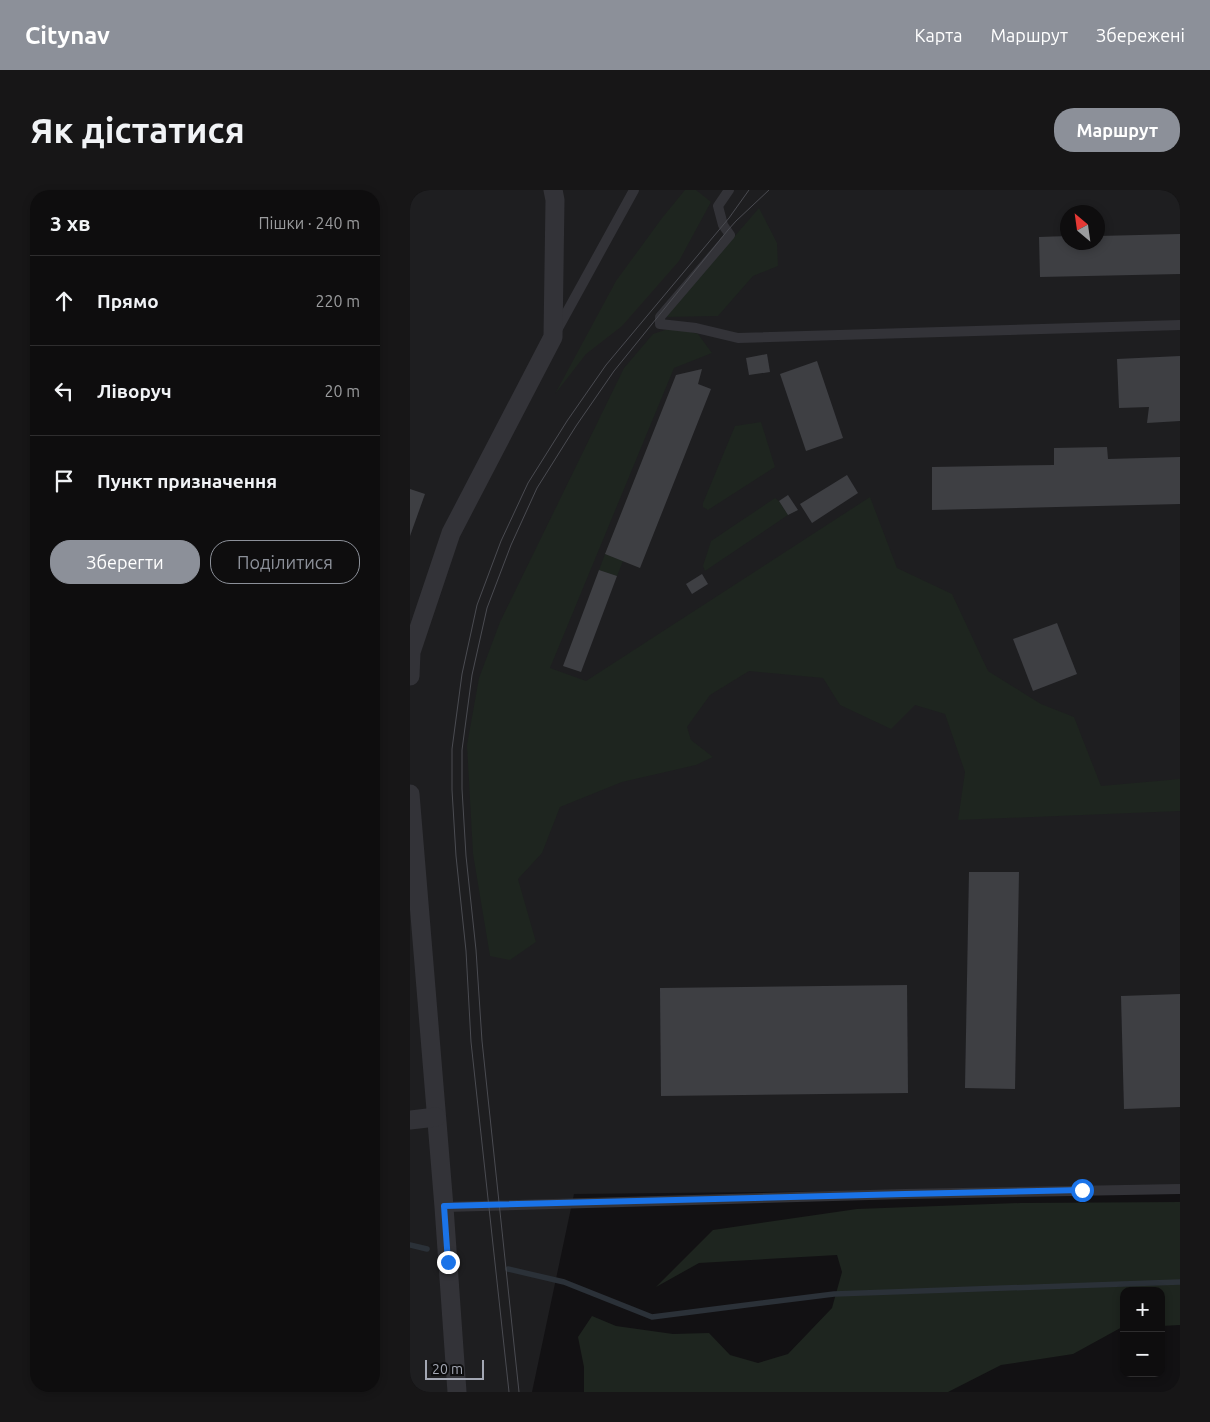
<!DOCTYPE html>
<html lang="uk">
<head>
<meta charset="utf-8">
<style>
  body { margin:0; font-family:Ubuntu,sans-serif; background:#171617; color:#f1f3f6 }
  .controls { position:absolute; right:15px; bottom:15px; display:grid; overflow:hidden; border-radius:10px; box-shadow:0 2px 8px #0003 }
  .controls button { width:45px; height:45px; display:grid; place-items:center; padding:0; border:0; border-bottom:1px solid #2e2d2e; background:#0e0d0e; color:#f1f3f6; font:25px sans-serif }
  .compass { position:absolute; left:650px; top:15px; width:45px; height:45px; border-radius:50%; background:#0e0d0e; box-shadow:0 2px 8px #0003; rotate:331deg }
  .scale { position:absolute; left:15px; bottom:12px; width:59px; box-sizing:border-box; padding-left:5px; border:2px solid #a3a7b3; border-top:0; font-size:14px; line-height:18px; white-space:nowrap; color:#a3a7b3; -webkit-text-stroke:4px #0d0d0e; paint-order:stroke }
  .stop { position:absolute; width:15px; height:15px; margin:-11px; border:4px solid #1a73e8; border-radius:50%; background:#fff }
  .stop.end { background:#1a73e8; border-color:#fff; box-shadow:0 1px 5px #0008 }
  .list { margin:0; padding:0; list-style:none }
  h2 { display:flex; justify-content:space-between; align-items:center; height:65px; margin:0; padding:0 20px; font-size:21px }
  h2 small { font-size:16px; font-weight:400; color:#9b9c9e }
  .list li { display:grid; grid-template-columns:32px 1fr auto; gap:15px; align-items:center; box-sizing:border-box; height:90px; padding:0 20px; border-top:1px solid #2e2d2e }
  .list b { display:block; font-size:19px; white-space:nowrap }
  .list em { font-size:16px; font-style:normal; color:#9b9c9e }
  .actions { display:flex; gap:10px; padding:15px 20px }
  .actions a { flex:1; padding:11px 0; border:1px solid #8c9099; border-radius:20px; text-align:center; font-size:18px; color:#8c9099 }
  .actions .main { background:#8c9099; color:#fff }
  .icon { flex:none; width:28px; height:28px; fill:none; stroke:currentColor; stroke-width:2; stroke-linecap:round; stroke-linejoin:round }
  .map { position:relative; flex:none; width:770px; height:1202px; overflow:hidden; border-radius:20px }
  header { display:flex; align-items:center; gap:30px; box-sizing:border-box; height:70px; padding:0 25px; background:#8c9099; color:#fff }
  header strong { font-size:24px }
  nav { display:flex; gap:28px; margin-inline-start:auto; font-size:18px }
  .intro { display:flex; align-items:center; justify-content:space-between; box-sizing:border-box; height:120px; padding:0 30px }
  h1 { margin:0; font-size:35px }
  .button { padding:12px 22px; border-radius:20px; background:#8c9099; color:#fff; font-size:18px; font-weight:700 }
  main { display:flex; gap:30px; padding:0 30px }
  aside { flex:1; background:#0e0d0e; border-radius:20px; box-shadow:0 2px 8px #0003 }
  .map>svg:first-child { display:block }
  .built { fill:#1e1e20; fill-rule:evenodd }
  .green { fill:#1e251f }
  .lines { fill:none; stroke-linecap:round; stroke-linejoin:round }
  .stream { stroke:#2b3138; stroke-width:5.5 }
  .building { fill:#3e3f43 }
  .service { stroke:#333338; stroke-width:10 }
  .minor { stroke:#333338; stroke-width:19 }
  .tram { stroke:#4a4b51; stroke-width:1 }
  .route { stroke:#1a73e8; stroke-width:6 }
</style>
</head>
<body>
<header>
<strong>Citynav</strong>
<nav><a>Карта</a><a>Маршрут</a><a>Збережені</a></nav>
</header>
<div class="intro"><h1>Як дістатися</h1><a class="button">Маршрут</a></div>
<main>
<aside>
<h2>3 хв<small>Пішки · 240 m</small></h2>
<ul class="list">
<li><svg class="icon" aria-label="ahead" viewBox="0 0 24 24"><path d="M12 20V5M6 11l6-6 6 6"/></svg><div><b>Прямо</b></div><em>220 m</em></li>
<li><svg class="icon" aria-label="left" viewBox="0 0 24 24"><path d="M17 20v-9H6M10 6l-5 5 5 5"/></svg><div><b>Ліворуч</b></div><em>20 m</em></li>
<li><svg class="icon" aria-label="arrive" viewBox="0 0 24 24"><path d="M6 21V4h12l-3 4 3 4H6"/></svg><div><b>Пункт призначення</b></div></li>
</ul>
<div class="actions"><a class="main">Зберегти</a><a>Поділитися</a></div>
</aside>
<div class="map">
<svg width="770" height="1202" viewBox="0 0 770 1202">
  <rect width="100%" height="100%" fill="#121113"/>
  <!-- built -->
  <path class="built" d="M0,0H770V1000L615,999L164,1004L122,1202H0ZM658,22H688V52H658Z"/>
  <!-- green -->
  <g class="green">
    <path d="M275,0H286L301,12L269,71L212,136L176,164L145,204L206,91L252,28Z"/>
    <path d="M349,18L367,53L368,76L343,86L308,126L255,127Z"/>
    <path d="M264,137L288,144L302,163L264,178L140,478L176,491L460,307L487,378L542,404L578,481L631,514L664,527L691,596L770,589V621L548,630L555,582L535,524L505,515L481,539L430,515L413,488L339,481L300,505L277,537L281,550L303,567L286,575L212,592L150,617L132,663L108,689L126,752L100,770L80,766L63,664L57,555L69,488L90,432L214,178L243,144Z"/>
    <path d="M351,232L365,277L298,320L293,317V313L325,236Z"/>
    <path d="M365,308L369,311L378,325L295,381L293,376L301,351Z"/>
    <path d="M195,364L213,371L207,386L189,380Z"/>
    <path d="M770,1012V1135L751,1136V1101H714V1136L663,1164L591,1175L538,1202H174V1177L168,1147L182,1126L206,1136L263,1144L299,1143L320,1165L348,1173L378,1164L422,1118L432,1082L427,1065L289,1073L246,1097L303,1040L447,1019L611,1013Z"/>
  </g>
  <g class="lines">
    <!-- stream -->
    <g class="stream">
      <path d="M0,1055L17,1059"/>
      <path d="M98,1079L154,1092L242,1127L424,1104L770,1092"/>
    </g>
  </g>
  <!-- building -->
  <g class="building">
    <path d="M770,44V84L630,87L629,47L658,46V52H688V46Z"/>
    <path d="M357,164L360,182L339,185L336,168Z"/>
    <path d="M770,166V231L737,233L739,217L709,218L707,169Z"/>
    <path d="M407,171L433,248L396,261L370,184Z"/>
    <path d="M292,179L288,194L301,199L230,378L195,364L266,185Z"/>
    <path d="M697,257L698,269L770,267V314L522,320V277L644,275V258Z"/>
    <path d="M437,285L448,303L402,333L390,314Z"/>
    <path d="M0,299L15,304L0,346Z"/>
    <path d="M378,305L388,320L378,325L369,311Z"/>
    <path d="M189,380L207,386L171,482L153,476Z"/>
    <path d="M292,384L298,394L282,404L276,394Z"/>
    <path d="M647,433L667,484L623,501L603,449Z"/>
    <path d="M559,682H609L605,899L555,898Z"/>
    <path d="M497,795L498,903L251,906L250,798Z"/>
    <path d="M770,804V917L714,919L711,806Z"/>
  </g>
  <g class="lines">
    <!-- service -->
    <g class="service">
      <path d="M319,0L308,16L313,35L320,45L250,127V134L286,138L328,148L770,135"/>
      <path d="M147,140L224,0"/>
      <path d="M34,1017L495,1004L770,999"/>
    </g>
    <!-- minor -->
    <g class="minor">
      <path d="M0,486L1,462L41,343L143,147L145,10L143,0"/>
      <path d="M0,604L34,1017L47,1202"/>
      <path d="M0,930L26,927"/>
    </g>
    <!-- tram -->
    <g class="tram">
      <path d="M99,1202L61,852L56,761L46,666L42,600V559L52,484L67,415L91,351L118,293L157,231L196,175L319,28L339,0"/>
      <path d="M109,1202L72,851L66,760L56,666L52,599V560L62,485L77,418L101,355L127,298L166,236L204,181L318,40L326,31L359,0"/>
    </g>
  </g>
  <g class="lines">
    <!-- route -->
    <path class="route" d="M38,1072L34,1016L495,1004L672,1000"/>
  </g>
</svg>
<div class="controls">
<button>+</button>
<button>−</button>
</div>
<svg class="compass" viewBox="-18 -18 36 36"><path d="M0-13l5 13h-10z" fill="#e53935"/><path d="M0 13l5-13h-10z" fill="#9b9c9e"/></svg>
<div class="scale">20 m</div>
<div class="stop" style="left:672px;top:1000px"></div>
<div class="stop end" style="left:38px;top:1072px"></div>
</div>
</main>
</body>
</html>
